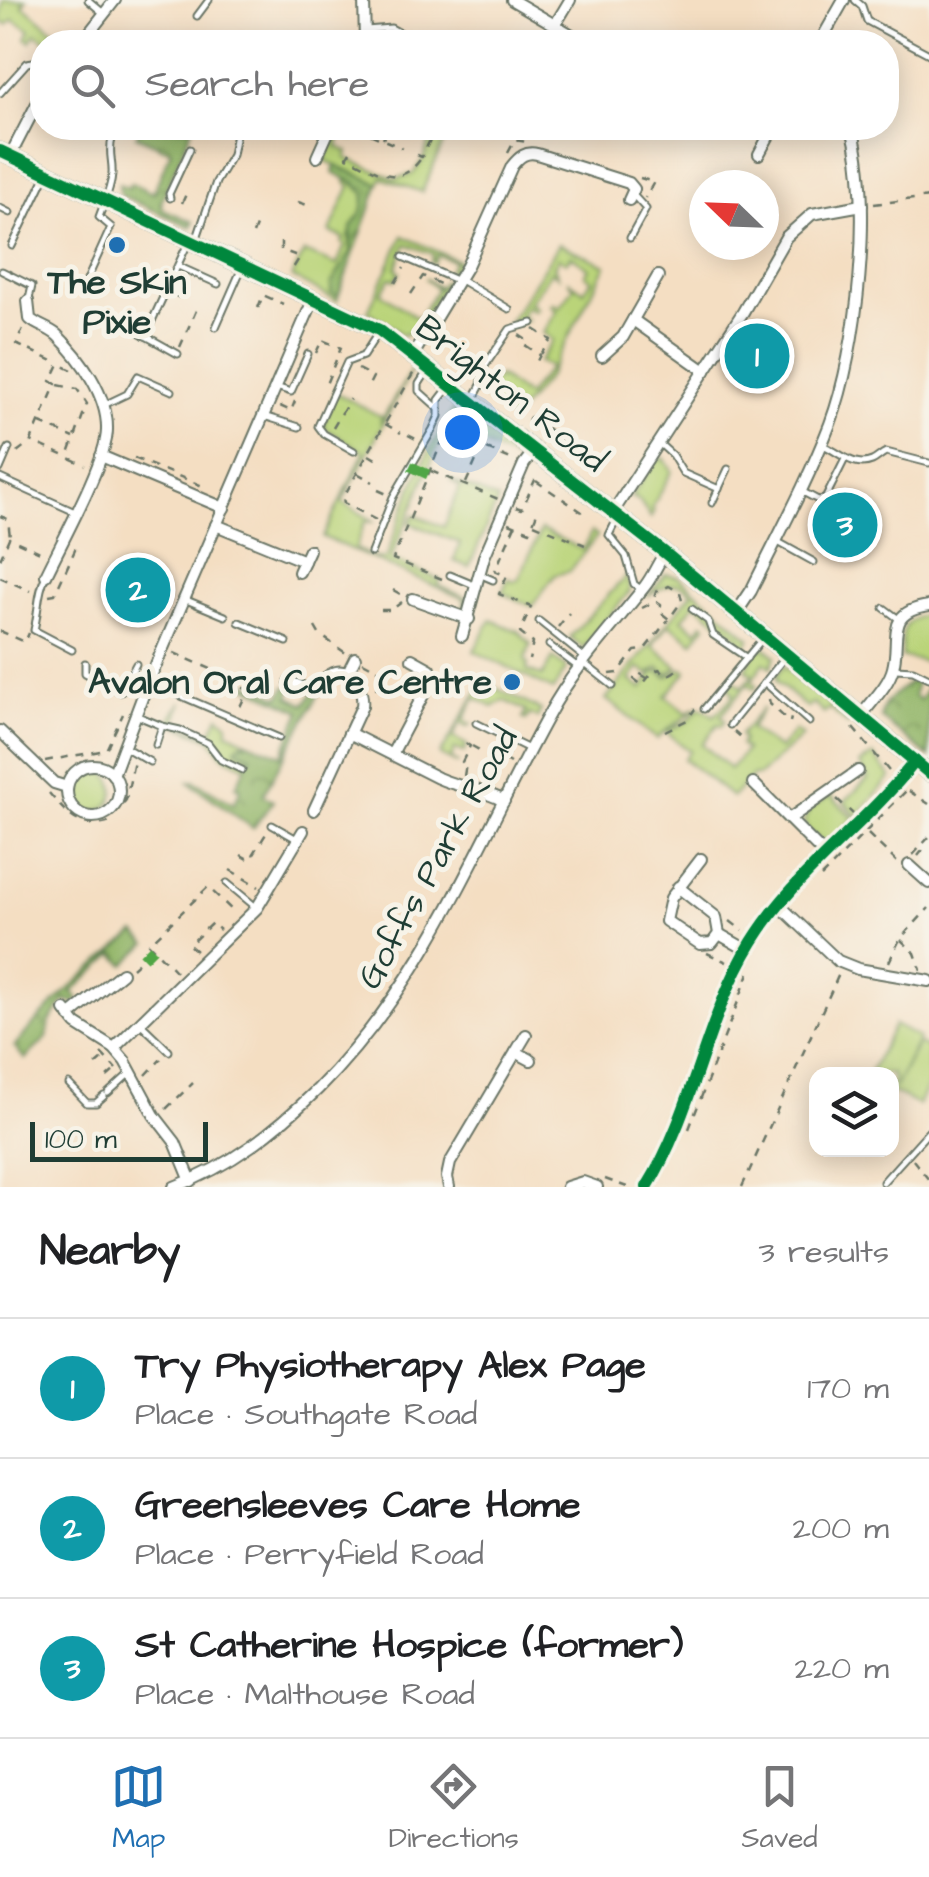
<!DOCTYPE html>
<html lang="en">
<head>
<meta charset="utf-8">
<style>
  body { margin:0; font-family:"Architects Daughter",sans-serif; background:#f2f2f2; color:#202124 }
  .controls { position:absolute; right:30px; bottom:30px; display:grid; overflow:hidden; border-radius:20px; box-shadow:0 5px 25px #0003 }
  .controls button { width:90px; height:90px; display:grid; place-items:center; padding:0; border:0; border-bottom:2px solid #e0e0e0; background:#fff; color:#202124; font:50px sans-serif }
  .compass { position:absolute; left:689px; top:170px; width:90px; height:90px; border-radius:50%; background:#fff; box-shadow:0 5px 25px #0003; rotate:293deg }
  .scale { position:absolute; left:30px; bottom:25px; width:178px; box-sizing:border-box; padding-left:10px; border:5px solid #1f3d34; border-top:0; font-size:28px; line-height:35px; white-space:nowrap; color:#1f3d34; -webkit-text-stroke:8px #f7f3e8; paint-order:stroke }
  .you { position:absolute; left:462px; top:432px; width:35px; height:35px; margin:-25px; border:8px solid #fff; border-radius:50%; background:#1a73e8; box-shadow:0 0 0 15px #1a73e833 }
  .badge { display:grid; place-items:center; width:65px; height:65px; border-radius:50%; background:#1f6fb2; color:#fff; font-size:32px; font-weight:700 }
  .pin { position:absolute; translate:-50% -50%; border:5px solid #fff; box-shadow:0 2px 10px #0006 }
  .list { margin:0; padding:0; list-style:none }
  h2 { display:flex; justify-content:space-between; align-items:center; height:130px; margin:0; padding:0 40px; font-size:42px }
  h2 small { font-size:32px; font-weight:400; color:#757577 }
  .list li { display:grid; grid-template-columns:65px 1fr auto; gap:30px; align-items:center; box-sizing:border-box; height:140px; padding:0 40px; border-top:2px solid #e0e0e0 }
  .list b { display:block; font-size:38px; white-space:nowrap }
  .list p { margin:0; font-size:32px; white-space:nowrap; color:#757577 }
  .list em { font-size:32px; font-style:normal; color:#757577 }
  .icon { flex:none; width:55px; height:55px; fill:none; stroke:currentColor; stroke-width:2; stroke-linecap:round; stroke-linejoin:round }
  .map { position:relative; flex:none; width:929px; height:1187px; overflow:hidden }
  .search { position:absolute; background:#fff; box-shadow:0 5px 25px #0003; left:30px; right:30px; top:30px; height:110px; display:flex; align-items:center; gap:25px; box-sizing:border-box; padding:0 35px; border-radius:40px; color:#757577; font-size:38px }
  .sheet { height:550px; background:#fff }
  nav { display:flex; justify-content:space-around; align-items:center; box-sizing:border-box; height:140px; border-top:2px solid #e0e0e0; background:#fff; font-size:28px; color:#757577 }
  nav a { display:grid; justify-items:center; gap:5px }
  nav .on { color:#1f6fb2 }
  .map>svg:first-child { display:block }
  .grass { fill:#bad479; stroke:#6c8856; stroke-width:2.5 }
  .forest { fill:url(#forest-crowns); stroke:#597a4e; stroke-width:2.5 }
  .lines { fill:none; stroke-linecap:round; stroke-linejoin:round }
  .service-casing { stroke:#6a7566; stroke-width:9 }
  .minor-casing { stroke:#6a7566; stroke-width:14 }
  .primary-casing { stroke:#6a7566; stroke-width:19 }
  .path { stroke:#6a7566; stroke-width:2.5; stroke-dasharray:8 8; stroke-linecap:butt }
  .service { stroke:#fff; stroke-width:5 }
  .minor { stroke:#fff; stroke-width:10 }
  .primary { stroke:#fff; stroke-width:15 }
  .quiet { stroke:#4fa644; stroke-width:10; stroke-dasharray:20 10; stroke-linecap:butt }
  .cycleway-casing { stroke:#f7f3e8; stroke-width:19 }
  .cycleway { stroke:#00873e; stroke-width:12 }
  .poi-dot { fill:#1f6fb2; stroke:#f7f3e8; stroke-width:4 }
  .labels { text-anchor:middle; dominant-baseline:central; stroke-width:10; stroke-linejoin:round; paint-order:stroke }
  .poi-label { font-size:35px; font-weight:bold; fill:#1f3d34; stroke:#f7f3e8 }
  .street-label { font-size:35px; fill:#1f3d34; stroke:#f7f3e8 }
</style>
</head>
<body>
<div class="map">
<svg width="929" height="1187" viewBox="0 0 929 1187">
  <defs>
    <pattern id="forest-crowns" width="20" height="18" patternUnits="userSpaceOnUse" patternTransform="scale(2.5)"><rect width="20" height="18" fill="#93b669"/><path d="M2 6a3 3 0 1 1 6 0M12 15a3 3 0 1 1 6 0" fill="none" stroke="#779557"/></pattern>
  </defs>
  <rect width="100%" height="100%" fill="#f7f3e8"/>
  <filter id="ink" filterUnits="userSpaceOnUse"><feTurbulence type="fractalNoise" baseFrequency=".01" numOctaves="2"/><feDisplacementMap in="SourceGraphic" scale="20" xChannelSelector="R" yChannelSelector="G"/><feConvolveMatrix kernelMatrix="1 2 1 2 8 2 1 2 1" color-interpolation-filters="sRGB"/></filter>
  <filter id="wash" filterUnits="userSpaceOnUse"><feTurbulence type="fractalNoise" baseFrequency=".0048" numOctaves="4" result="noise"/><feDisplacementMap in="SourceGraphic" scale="40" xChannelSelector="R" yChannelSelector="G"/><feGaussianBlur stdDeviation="2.25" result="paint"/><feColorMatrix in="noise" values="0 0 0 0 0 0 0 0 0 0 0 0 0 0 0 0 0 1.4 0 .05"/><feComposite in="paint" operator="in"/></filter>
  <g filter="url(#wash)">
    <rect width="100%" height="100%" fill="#f4dec2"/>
    <!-- grass -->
    <g class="grass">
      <path d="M3,0H26L22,5L68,42H48L36,34L30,41L26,38L30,30L13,19L7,25L0,20Z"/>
      <path d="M435,128H450L422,192L382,178L379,184L324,160L336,134L349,129L356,131L353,139L342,135L337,146L348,152L346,158L395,179L413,174L423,159Z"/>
      <path d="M348,179L365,194L362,212L355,221L349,236L351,252L331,293L338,297L337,301L292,277L304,252L337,265L345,245L342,243L344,238L330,232L350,186L346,183Z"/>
      <path d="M403,236L459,261L453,272L449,270L454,261L437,255L434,263L431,262L433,254L406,244L396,268L400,272L395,280L390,278L381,293L418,319L437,289L425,278L439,288L444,281L447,282L417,330L403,335L368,311Z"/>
      <path d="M559,244L606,265L547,378L512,420L486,399L489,386L499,376L527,396L550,367L539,362L553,340L543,333L557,311L551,306L553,303L560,307L574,287L568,280L584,291L592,280L585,275L589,268L571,256L566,262L559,258L554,266L558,276L551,271L530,302L537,308L534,311L527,306L521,315L527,320L509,322Z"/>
      <path d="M412,369L342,502L375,522L365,521L356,549L375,558L386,559C403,509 426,445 458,404L463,408L446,426L391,559L440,580L439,586L469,599L463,610L465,599L323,537L364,452L323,427L335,392L382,417L380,423Z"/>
      <path d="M466,411L514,448L516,460L451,429Z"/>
      <path d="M664,458L672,471L652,508L654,511L651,518L639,500L631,497L656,459Z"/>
      <path d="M450,480L498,500L469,567L454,561L460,543L410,523L414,515L444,527L460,487Z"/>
      <path d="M541,530L581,549L585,547L591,532L597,536L570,571L555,575L532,606L502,593L508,578L514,581L519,578Z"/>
      <path d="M666,574L679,577L750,638L745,647L740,646L739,638L695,603L682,619L697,631L703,623L706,625L693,642L669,624L652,645L678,667L667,674L659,667L648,674L639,668L630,680L642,689L653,673L659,671L667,677L684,668L687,671L666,696L687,713L696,707C685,721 669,725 657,739L606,699L692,593C676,577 663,586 647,597Z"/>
      <path d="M627,575L630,591L583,648L570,637Z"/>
      <path d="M929,608V663L902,657C901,634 901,617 929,615Z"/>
      <path d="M491,620L518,631L531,644L525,660L528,664L527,671L542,676L553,658L567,668L553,690L474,651Z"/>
      <path d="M764,647L775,656L771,667L764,662L752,680L757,686L754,689L747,684L721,716L725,721L721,726L718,724L702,744L730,769L746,750L740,745L743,740L740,735L763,708L750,729L779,749L795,730L802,736L758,776L753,775L732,797L684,759L690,751L666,732L688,721L700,707L714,716L734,695L727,685L732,680L743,687L753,675L746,669L756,651Z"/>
      <path d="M784,666L850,720L848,725L829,708L824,713L813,703L807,708L777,682L776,675Z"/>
      <path d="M483,682L541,710L537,718L530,714L526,720L523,719L526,711L504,700L493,707L475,698L464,720L471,724L468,726L460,723L453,737L467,745L464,752L455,749L451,759L459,764L440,755Z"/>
      <path d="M182,701L176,722L209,737L219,716L228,723V732L249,742H242L237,750L251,756L247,767L223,756L211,739L169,722Z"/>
      <path d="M873,755L891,777L857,816L844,802L868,779L860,764Z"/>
      <circle cx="93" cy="790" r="21"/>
      <path d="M830,795L854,818L833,839L821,841L808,831L804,821L809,810Z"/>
      <path d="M894,1025L919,1038L895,1087L918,1043L929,1049V1083L918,1105L892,1092V1074H869Z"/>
    </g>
    <!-- forest -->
    <g class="forest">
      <path d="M141,128H192L161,202L163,209L193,222L191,227L120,195L119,184L129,188L131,183L153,193L171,151L136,136Z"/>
      <path d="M335,165L379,184L338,297L331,293V284L351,252V227L362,212L365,195L355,183L333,173Z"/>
      <path d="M236,678L280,697L286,686L292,689L289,697L305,704L313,693L321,690L263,795L273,801L253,828L189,782L194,781L234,804L241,788L236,786L251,756L236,749L238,745L249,742L282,755L301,711L247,687Z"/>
      <path d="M911,681L916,683L914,696L920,700L929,684V757L881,718C881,700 899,692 911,681Z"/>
      <path d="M136,933L147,944L125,965L114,954L72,992L79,999L75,1003L65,1001L50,1021L47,1038L25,1059L14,1047C50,1003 91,968 136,933Z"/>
    </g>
  </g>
  <g filter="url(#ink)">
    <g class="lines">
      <!-- service casing -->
      <g class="service-casing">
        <g id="service">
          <path d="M88,0L102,12"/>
          <path d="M855,0L862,6L867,21L929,54"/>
          <path d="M197,16L209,0"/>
          <path d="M366,30L391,28L416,42"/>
          <path d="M0,93L27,63L33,62L42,69"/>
          <path d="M170,198L169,194L190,149"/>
          <path d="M0,208L10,213"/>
          <path d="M630,238L646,209L634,196"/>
          <path d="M196,241L216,182L232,155L237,128"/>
          <path d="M12,246L46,175"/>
          <path d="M403,257L456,280"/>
          <path d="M178,266L218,284"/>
          <path d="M2,271L32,286L29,299"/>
          <path d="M459,279L509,309"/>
          <path d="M87,280L111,227L99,217C104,203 111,189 112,174C113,161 108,152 112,139"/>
          <path d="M128,326L178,354"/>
          <path d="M216,327L241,270"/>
          <path d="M145,336L188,243"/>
          <path d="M426,373L419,384V391L438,408"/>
          <path d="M276,387L291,392L308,354"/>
          <path d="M474,398L481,385L485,366L510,329L532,323"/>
          <path d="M104,405L127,394L138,376L172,391"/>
          <path d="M264,416L299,427"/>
          <path d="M532,420L557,441"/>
          <path d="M660,444L672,455L683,473L719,489"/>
          <path d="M822,445C837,450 853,469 872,461C877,459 881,454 886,452L929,463"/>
          <path d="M354,451L324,434L318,426L347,362L363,356L378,333"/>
          <path d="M0,469L9,448"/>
          <path d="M0,478L75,512"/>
          <path d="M801,491L818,500L825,499L845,459"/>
          <path d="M712,503L728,469"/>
          <path d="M616,521L609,535L626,556L634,584L642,590"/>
          <path d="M778,542L814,562"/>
          <path d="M371,553L393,497L433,429L439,416V400L449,387"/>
          <path d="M479,574L493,580"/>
          <path d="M46,575C37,594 39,610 34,630L72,650"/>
          <path d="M450,575L474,585"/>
          <path d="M184,599L225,616"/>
          <path d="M884,608L900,620"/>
          <path d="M692,609L708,621L713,635L747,658"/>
          <path d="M539,621L585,658"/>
          <path d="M239,622L287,642"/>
          <path d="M549,645L578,667"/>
          <path d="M85,663V673L121,692L136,664"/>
          <path d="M585,664L613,686"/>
          <path d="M896,669L913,670L929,678"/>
          <path d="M149,682L279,738"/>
          <path d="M765,683L809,722"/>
          <path d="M704,709L763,638"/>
          <path d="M138,716L162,726L156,745"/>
          <path d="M476,723L527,748"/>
          <path d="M730,725L785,657"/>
          <path d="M162,726L180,730L208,743L221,760L242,770"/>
          <path d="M126,748L150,762"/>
          <path d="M272,825L295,838"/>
          <path d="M227,883L257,908"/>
          <path d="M140,1023L169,1051"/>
          <path d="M69,1084L87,1103H96L104,1096"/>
          <path d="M108,1093L130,1073"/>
          <path d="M883,1182L929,1131"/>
        </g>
      </g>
      <!-- minor casing -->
      <g class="minor-casing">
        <g id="minor">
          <path d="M364,0L365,42"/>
          <path d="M512,0L584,42"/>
          <path d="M555,25L570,0"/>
          <path d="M82,42L115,0"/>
          <path d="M820,42L844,0"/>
          <path d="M759,154L773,128"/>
          <path d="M10,156L42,94"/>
          <path d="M317,157L330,128"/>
          <path d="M28,301L30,319C38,326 49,328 57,335C81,358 108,396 107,430C107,460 61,543 46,575"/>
          <path d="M633,320L705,371"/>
          <path d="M413,355L467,266L512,166C519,157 526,151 537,154L629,183L634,189L629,200"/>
          <path d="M602,356L623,337L658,276"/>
          <path d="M101,456L224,508"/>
          <path d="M613,512L743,312L786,237L812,214L862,205"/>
          <path d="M216,525L304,561"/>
          <path d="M299,572L309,550"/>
          <path d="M413,599L469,619"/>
          <path d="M737,612L751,591C778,536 808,481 830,424C858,350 873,204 852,128"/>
          <path d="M462,636L484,557L524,464L534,451"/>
          <path d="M347,674L355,658"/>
          <path d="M290,682L309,690C319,687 326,674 336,672C354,668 364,693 362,706L314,810"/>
          <path d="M861,716C871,702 889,685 893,668C901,638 884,612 929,606"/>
          <path d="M0,731L54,783L67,787"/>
          <path d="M349,733L438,778C460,788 482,789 504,801"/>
          <path d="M392,754L430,682V669L412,659"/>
          <circle cx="93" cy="791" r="26"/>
          <path d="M113,775L145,690L314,298"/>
          <path d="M753,783L826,856"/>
          <path d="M789,819L858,771"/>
          <path d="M701,859L671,898L666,921L700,944L712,943L719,934L747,950"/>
          <path d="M909,865L929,883"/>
          <path d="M678,887L716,917L719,934"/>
          <path d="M779,905L838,961L858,969L929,981"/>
          <path d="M65,1010L76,1024L114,1048L125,1061L154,1115L175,1142L191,1181"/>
          <path d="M69,1016L122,973"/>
          <path d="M114,1048L257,908L303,831"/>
          <path d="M516,1052L531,1060"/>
          <path d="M174,1187C231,1166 275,1131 318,1089C428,978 475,848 549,714C575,666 612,628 645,586C653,576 657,564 665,553"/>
          <path d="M449,1187L447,1177L450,1163L526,1035"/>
          <path d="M567,1187L583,1182L597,1187"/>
          <path d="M647,1187C694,1111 705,1018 752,942C794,873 866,825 915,761"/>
        </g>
      </g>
      <!-- primary casing -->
      <g class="primary-casing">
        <path id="primary" d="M0,151L379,330L665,553L929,773"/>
      </g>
      <!-- path -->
      <g class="path">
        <path d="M307,42L308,37"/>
        <path d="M356,128L402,148"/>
        <path d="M383,139L388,128"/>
        <path d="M350,152L347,157C378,170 399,191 422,157"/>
        <path d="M508,153L515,140L528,142"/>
        <path d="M417,155L422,157L435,129L431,128"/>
        <path d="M640,178L654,182L645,198"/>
        <path d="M298,202L307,205"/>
        <path d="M182,203L187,192"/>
        <path d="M874,204L929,197"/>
        <path d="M253,234L258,221"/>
        <path d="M281,242V250L300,257L290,273"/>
        <path d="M395,283L404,268"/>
        <path d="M172,294L180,298"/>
        <path d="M411,294L423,276L440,284"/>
        <path d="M258,308L263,295L283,304"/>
        <path d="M23,329L16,344L57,363"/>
        <path d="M534,329L551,340L541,354"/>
        <path d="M519,335L525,339L522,343L540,355L537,361"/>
        <path d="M180,347L198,306"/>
        <path d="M316,353L322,340L341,348L324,389"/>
        <path d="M358,369L373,377L369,385"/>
        <path d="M72,370L59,364L51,381L56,384L31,441L85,465"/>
        <path d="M58,385L77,389L87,404L69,454"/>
        <path d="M280,406L291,411L295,401"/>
        <path d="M40,423L74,438"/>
        <path d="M385,424L401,433"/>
        <path d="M333,428L350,399"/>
        <path d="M408,435L418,440"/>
        <path d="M487,449L513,460"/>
        <path d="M17,452L30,442"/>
        <path d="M369,455L379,461"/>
        <path d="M134,458L205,487"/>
        <path d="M431,471L498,499"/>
        <path d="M357,473L373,482"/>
        <path d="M536,481L582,512L580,519"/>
        <path d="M466,483L479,454"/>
        <path d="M378,490L387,494"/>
        <path d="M516,507L522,509L535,480"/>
        <path d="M0,516L8,519L10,537"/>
        <path d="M376,520L344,503L343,498L414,372"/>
        <path d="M509,523L530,531L537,513"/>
        <path d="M534,524L585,545"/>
        <path d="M515,525L495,571L507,576L499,594L531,607L520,633L533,643L529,660"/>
        <path d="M0,559L9,538L42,553"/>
        <path d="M0,577L30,591"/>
        <path d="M442,579L393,559L448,427L462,412"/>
        <path d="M393,590L404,596"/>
        <path d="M49,595L55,594L75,550L72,548"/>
        <path d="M642,608L656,601L661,604L660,612L669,619L682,601L680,592L669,586L656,592L653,601"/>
        <path d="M381,610H391L402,602"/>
        <path d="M315,627L319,634L347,654"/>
        <path d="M558,627L569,613"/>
        <path d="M0,631L25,642L29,633"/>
        <path d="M174,653L227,676L226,679L248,690L237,713"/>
        <path d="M363,662L380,671L383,675L373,695"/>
        <path d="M610,674L618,673L635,651L644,650L668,620"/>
        <path d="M383,675L403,665"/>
        <path d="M647,678L639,673L634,679L642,685L652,673L659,669L667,676L682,667"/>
        <path d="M769,699L770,704L785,718H791L790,722"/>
        <path d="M853,728L889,771"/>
        <path d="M665,731L687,720L695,709"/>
        <path d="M734,731L742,738L740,740"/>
        <path d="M472,746L481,751"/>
        <path d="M503,759L510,763"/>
        <path d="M505,760L511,748"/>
        <path d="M45,761L106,750L123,714"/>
        <path d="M464,776L466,764L462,762L470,746L465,743"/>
        <path d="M909,791L929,804"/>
        <path d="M49,793C66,813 79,830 107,823L126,800L134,761"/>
        <path d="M837,799L853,814"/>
        <path d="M868,834L898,863"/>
        <path d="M241,855L250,860L267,832"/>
        <path d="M913,855L929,837"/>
        <path d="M918,856L922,851L929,857"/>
        <path d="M230,870L259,887"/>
        <path d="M821,877L908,789"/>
        <path d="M730,921L743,931"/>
        <path d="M901,940L915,953L921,970"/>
        <path d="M196,951L189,945L212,923L220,930"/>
        <path d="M707,953L727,962"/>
        <path d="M889,962L900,939L929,908"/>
        <path d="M132,968L143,958"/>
        <path d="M176,972L149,944L208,887L234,912"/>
        <path d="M101,1053L116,1069"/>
        <path d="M96,1065L104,1058"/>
        <path d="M146,1075L161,1059"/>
        <path d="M107,1077L115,1070"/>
        <path d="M166,1109L193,1083"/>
        <path d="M929,1117V1120"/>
        <path d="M689,1129L749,973"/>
        <path d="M913,1160L929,1180"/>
        <path d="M605,1179L627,1187"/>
        <path d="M742,1187L839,974"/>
      </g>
      <!-- service -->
      <use href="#service" class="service"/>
      <!-- minor -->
      <use href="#minor" class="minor"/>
      <!-- primary -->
      <use href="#primary" class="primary"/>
      <!-- quiet -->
      <g class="quiet">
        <path d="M410,466L429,475"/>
        <path d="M143,958L153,948"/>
      </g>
      <!-- cycleway casing -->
      <g class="cycleway-casing">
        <g id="cycleway">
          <path d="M0,151L379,330L665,553L929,773"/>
          <path d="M647,1187C694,1111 705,1018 752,942C794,873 866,825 915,761"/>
        </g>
      </g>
      <!-- cycleway -->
      <use href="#cycleway" class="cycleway"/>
    </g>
  </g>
  <!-- markers -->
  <g class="poi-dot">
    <circle cx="117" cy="245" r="10"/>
    <circle cx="512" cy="682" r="10"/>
  </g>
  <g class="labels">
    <!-- poi labels -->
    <g class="poi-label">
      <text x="117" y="282">The Skin<tspan x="117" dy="40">Pixie</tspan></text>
      <text x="492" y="682" text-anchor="end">Avalon Oral Care Centre</text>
    </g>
    <!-- street labels -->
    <g class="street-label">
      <text transform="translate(511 394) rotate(38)">Brighton Road</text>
      <text transform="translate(438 858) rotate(-61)">Goffs Park Road</text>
    </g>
  </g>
</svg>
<div class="controls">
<button><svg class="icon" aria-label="layers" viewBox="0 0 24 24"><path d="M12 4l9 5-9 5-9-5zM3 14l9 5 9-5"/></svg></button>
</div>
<svg class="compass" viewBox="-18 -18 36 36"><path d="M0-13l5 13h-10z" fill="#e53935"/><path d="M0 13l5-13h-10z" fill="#757577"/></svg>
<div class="scale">100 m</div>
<div class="you"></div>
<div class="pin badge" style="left:757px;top:356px;background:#0f9aa8">1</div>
<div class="pin badge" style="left:138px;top:590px;background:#0f9aa8">2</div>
<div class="pin badge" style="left:845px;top:525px;background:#0f9aa8">3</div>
<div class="search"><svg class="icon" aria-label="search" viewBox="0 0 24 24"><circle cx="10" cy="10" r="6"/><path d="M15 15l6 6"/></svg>Search here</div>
</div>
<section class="sheet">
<h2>Nearby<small>3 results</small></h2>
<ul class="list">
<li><span class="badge" style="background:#0f9aa8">1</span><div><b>Try Physiotherapy Alex Page</b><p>Place · Southgate Road</p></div><em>170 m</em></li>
<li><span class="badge" style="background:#0f9aa8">2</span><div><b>Greensleeves Care Home</b><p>Place · Perryfield Road</p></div><em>200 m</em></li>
<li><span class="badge" style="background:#0f9aa8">3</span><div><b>St Catherine Hospice (former)</b><p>Place · Malthouse Road</p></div><em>220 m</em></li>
</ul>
</section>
<nav>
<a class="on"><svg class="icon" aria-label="map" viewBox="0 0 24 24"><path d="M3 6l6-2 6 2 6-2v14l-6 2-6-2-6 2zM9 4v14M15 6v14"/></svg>Map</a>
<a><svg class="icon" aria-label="directions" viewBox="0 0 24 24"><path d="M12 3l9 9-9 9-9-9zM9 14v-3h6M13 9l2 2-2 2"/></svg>Directions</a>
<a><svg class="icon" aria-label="saved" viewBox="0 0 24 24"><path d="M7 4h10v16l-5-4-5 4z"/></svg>Saved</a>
</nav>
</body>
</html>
